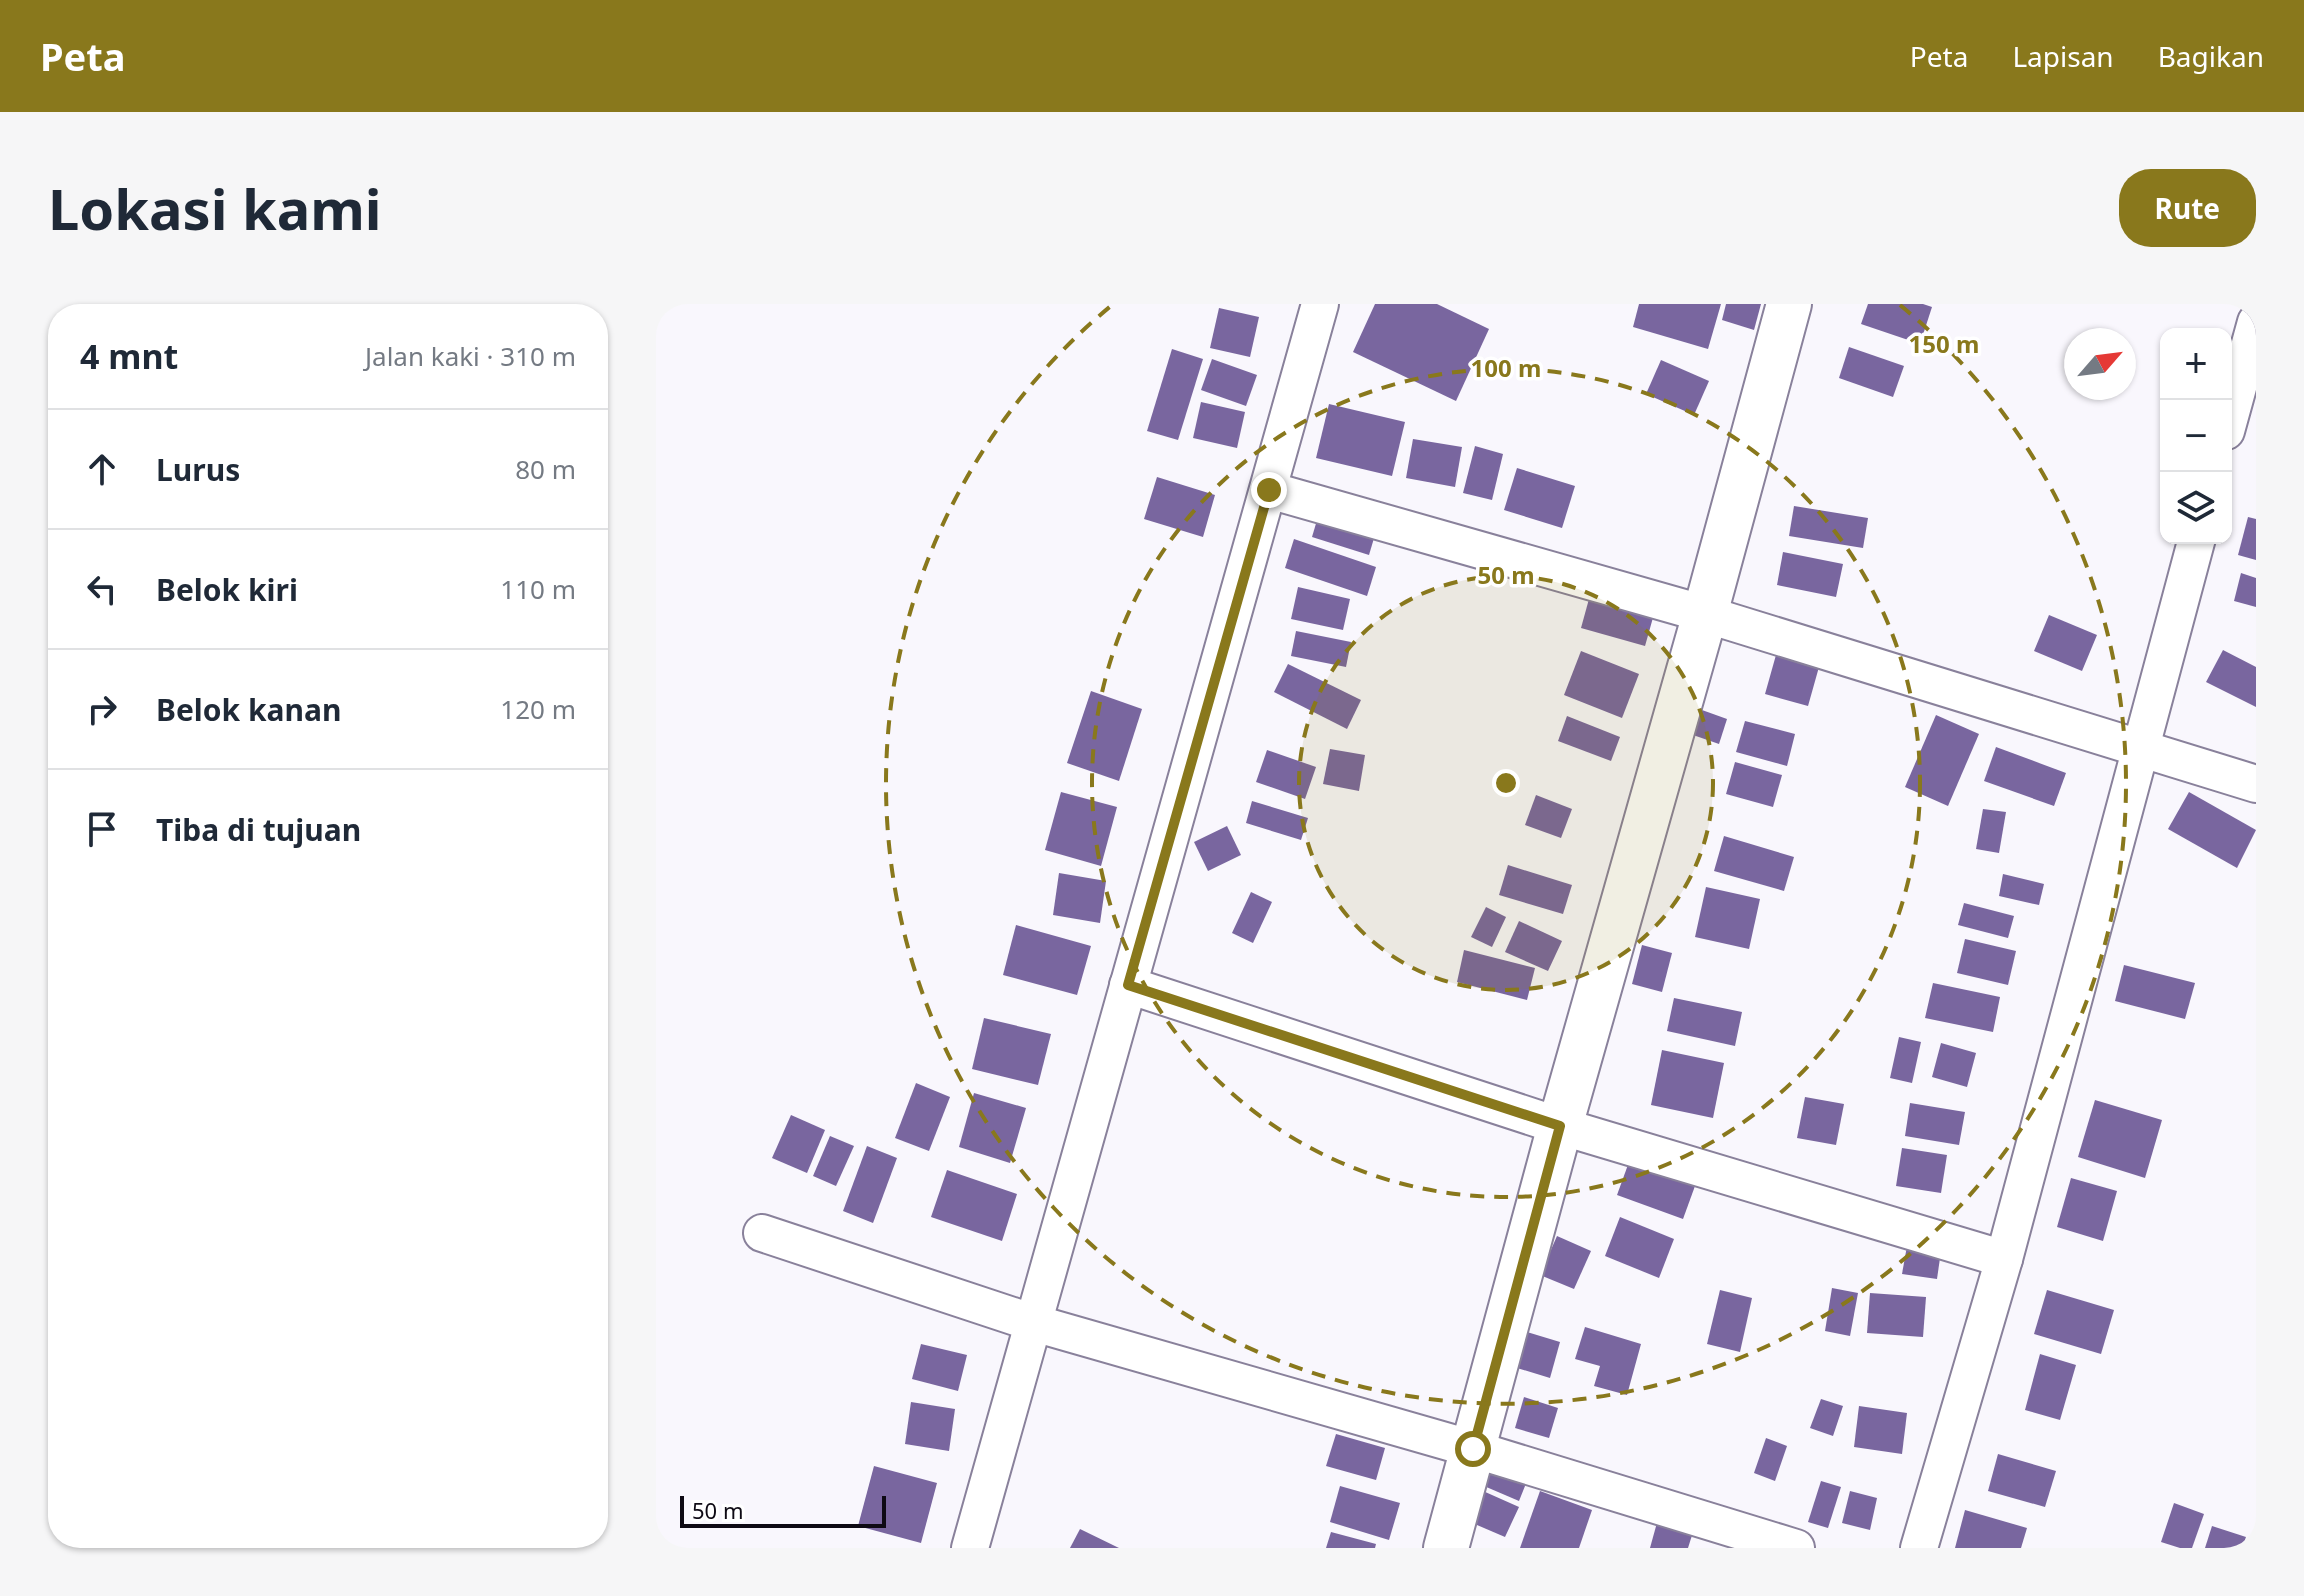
<!DOCTYPE html>
<html lang="id">
<head>
<meta charset="utf-8">
<style>
  body { margin:0; font-family:"Noto Sans",sans-serif; background:#f6f6f7; color:#1f2937 }
  .controls { position:absolute; right:24px; top:24px; display:grid; overflow:hidden; border-radius:16px; box-shadow:0 2px 6px #0004 }
  .controls button { width:72px; height:72px; display:grid; place-items:center; padding:0; border:0; border-bottom:2px solid #e0e1e3; background:#fff; color:#1f2937; font:40px sans-serif }
  .compass { position:absolute; left:1408px; top:24px; width:72px; height:72px; border-radius:50%; background:#fff; box-shadow:0 2px 6px #0004; rotate:62deg }
  .scale { position:absolute; left:24px; bottom:20px; width:206px; box-sizing:border-box; padding-left:8px; border:4px solid #0e0a14; border-top:0; font-size:22px; line-height:28px; white-space:nowrap; color:#0e0a14; -webkit-text-stroke:6px #fff; paint-order:stroke }
  .stop { position:absolute; width:24px; height:24px; margin:-18px; border:6px solid #89781c; border-radius:50%; background:#fff }
  .stop.end { background:#89781c; border-color:#fff; box-shadow:0 2px 8px #0008 }
  .list { margin:0; padding:0; list-style:none }
  h2 { display:flex; justify-content:space-between; align-items:center; height:104px; margin:0; padding:0 32px; font-size:34px }
  h2 small { font-size:26px; font-weight:400; color:#747a83 }
  .list li { display:grid; grid-template-columns:52px 1fr auto; gap:24px; align-items:center; box-sizing:border-box; height:120px; padding:0 32px; border-top:2px solid #e0e1e3 }
  .list b { display:block; font-size:30px; white-space:nowrap }
  .list em { font-size:26px; font-style:normal; color:#747a83 }
  .icon { flex:none; width:44px; height:44px; fill:none; stroke:currentColor; stroke-width:2; stroke-linecap:round; stroke-linejoin:round }
  .map { position:relative; flex:none; width:1600px; height:1244px; overflow:hidden; border-radius:32px }
  header { display:flex; align-items:center; gap:48px; box-sizing:border-box; height:112px; padding:0 40px; background:#89781c; color:#fff }
  header strong { font-size:38px }
  nav { display:flex; gap:44px; margin-inline-start:auto; font-size:28px }
  .intro { display:flex; align-items:center; justify-content:space-between; box-sizing:border-box; height:192px; padding:0 48px }
  h1 { margin:0; font-size:56px }
  .button { padding:20px 36px; border-radius:32px; background:#89781c; color:#fff; font-size:28px; font-weight:700 }
  main { display:flex; gap:48px; padding:0 48px }
  aside { flex:1; background:#fff; border-radius:32px; box-shadow:0 2px 6px #0004 }
  .map>svg:first-child { display:block }
  .building { fill:#79669f }
  .lines { fill:none; stroke-linecap:round; stroke-linejoin:round }
  .minor-casing { stroke:#89819b; stroke-width:40 }
  .major-casing { stroke:#89819b; stroke-width:48 }
  .minor { stroke:#fff; stroke-width:36 }
  .major { stroke:#fff; stroke-width:44 }
  .route { stroke:#89781c; stroke-width:10 }
  .ring { fill:none; stroke:#89781c; stroke-width:4; stroke-dasharray:14 10 }
  .centre { fill:#89781c; stroke:#fff; stroke-width:4 }
  .ring-label { font-size:24px; text-anchor:middle; font-weight:bold; fill:#89781c; stroke:#fff; stroke-width:7; stroke-linejoin:round; paint-order:stroke }
</style>
</head>
<body>
<header>
<strong>Peta</strong>
<nav><a>Peta</a><a>Lapisan</a><a>Bagikan</a></nav>
</header>
<div class="intro"><h1>Lokasi kami</h1><a class="button">Rute</a></div>
<main>
<aside>
<h2>4 mnt<small>Jalan kaki · 310 m</small></h2>
<ul class="list">
<li><svg class="icon" aria-label="ahead" viewBox="0 0 24 24"><path d="M12 20V5M6 11l6-6 6 6"/></svg><div><b>Lurus</b></div><em>80 m</em></li>
<li><svg class="icon" aria-label="left" viewBox="0 0 24 24"><path d="M17 20v-9H6M10 6l-5 5 5 5"/></svg><div><b>Belok kiri</b></div><em>110 m</em></li>
<li><svg class="icon" aria-label="right" viewBox="0 0 24 24"><path d="M7 20v-9h11M14 6l5 5-5 5"/></svg><div><b>Belok kanan</b></div><em>120 m</em></li>
<li><svg class="icon" aria-label="arrive" viewBox="0 0 24 24"><path d="M6 21V4h12l-3 4 3 4H6"/></svg><div><b>Tiba di tujuan</b></div></li>
</ul>
</aside>
<div class="map">
<svg width="1600" height="1244" viewBox="0 0 1600 1244">
  <rect width="100%" height="100%" fill="#f9f7fd"/>
  <!-- building -->
  <g class="building">
    <path d="M719,0H781L833,25L800,97L697,48Z"/>
    <path d="M983,0H1065L1052,45L977,23Z"/>
    <path d="M1070,0H1105L1098,26L1066,16Z"/>
    <path d="M1212,0H1267L1276,3L1264,40L1205,20Z"/>
    <path d="M563,4L603,13L594,53L554,44Z"/>
    <path d="M1193,43L1248,62L1237,93L1183,74Z"/>
    <path d="M516,45L547,55L522,136L491,127Z"/>
    <path d="M556,55L601,71L590,102L545,86Z"/>
    <path d="M1005,56L1053,77L1038,111L990,90Z"/>
    <path d="M545,98L589,108L581,144L537,134Z"/>
    <path d="M673,100L749,118L736,172L660,154Z"/>
    <path d="M757,135L806,143L799,183L750,174Z"/>
    <path d="M819,142L847,150L836,196L807,189Z"/>
    <path d="M861,164L919,182L906,224L848,206Z"/>
    <path d="M501,173L559,191L547,233L488,215Z"/>
    <path d="M1138,202L1212,214L1207,244L1133,232Z"/>
    <path d="M664,206L721,224L713,251L656,233Z"/>
    <path d="M1592,213L1600,215V256L1582,251Z"/>
    <path d="M638,235L720,263L711,292L629,264Z"/>
    <path d="M1127,248L1187,260L1180,293L1121,281Z"/>
    <path d="M1585,269L1600,274V303L1578,297Z"/>
    <path d="M642,283L694,295L687,326L635,315Z"/>
    <path d="M936,284L1000,303L989,342L925,324Z"/>
    <path d="M1393,311L1441,331L1426,367L1378,347Z"/>
    <path d="M640,327L695,338L690,363L635,352Z"/>
    <path d="M1567,346L1600,363V403L1550,378Z"/>
    <path d="M925,347L983,370L966,414L908,391Z"/>
    <path d="M1120,351L1163,363L1152,402L1109,390Z"/>
    <path d="M632,360L705,396L691,425L618,388Z"/>
    <path d="M435,387L486,405L463,477L411,459Z"/>
    <path d="M1046,406L1071,415L1063,440L1037,431Z"/>
    <path d="M1280,411L1323,430L1292,502L1249,483Z"/>
    <path d="M911,412L964,433L955,457L902,437Z"/>
    <path d="M1089,417L1139,430L1131,462L1080,448Z"/>
    <path d="M1340,443L1410,469L1398,502L1328,477Z"/>
    <path d="M674,445L709,451L703,487L667,480Z"/>
    <path d="M611,446L660,463L649,495L600,478Z"/>
    <path d="M1079,458L1126,471L1117,503L1070,490Z"/>
    <path d="M405,488L461,503L445,562L389,546Z"/>
    <path d="M1533,488L1600,526L1581,564L1512,525Z"/>
    <path d="M880,491L916,505L905,534L869,521Z"/>
    <path d="M596,497L652,514L645,536L590,519Z"/>
    <path d="M1327,505L1350,508L1343,549L1320,545Z"/>
    <path d="M571,522L585,551L552,567L538,538Z"/>
    <path d="M1068,532L1138,553L1128,587L1058,567Z"/>
    <path d="M852,561L916,581L907,610L843,591Z"/>
    <path d="M403,569L450,577L444,619L397,611Z"/>
    <path d="M1347,570L1388,580L1383,601L1343,592Z"/>
    <path d="M1050,583L1104,595L1093,645L1039,633Z"/>
    <path d="M595,588L616,598L597,639L576,629Z"/>
    <path d="M1308,599L1358,612L1352,634L1302,621Z"/>
    <path d="M830,603L850,613L836,643L815,633Z"/>
    <path d="M863,617L906,637L892,667L849,648Z"/>
    <path d="M360,621L435,642L421,691L347,671Z"/>
    <path d="M1309,635L1360,647L1352,681L1301,669Z"/>
    <path d="M986,641L1016,649L1006,688L976,680Z"/>
    <path d="M808,646L879,664L871,696L801,678Z"/>
    <path d="M1468,661L1539,679L1529,715L1459,697Z"/>
    <path d="M1277,679L1344,693L1337,728L1269,714Z"/>
    <path d="M1018,694L1086,708L1079,742L1011,727Z"/>
    <path d="M328,714L395,730L382,781L316,765Z"/>
    <path d="M1243,733L1265,738L1256,779L1234,774Z"/>
    <path d="M1285,739L1320,749L1311,783L1276,773Z"/>
    <path d="M1006,746L1068,759L1057,814L995,801Z"/>
    <path d="M260,779L294,793L273,847L239,834Z"/>
    <path d="M318,789L370,804L354,859L303,843Z"/>
    <path d="M1149,793L1188,800L1180,841L1141,834Z"/>
    <path d="M1439,796L1506,816L1489,874L1422,853Z"/>
    <path d="M1254,799L1309,808L1303,841L1249,832Z"/>
    <path d="M135,811L169,826L151,869L116,854Z"/>
    <path d="M174,832L198,842L180,882L157,872Z"/>
    <path d="M211,842L241,854L217,919L187,907Z"/>
    <path d="M1246,844L1291,851L1285,889L1240,882Z"/>
    <path d="M973,858L1039,882L1027,915L961,891Z"/>
    <path d="M291,866L361,890L346,937L275,913Z"/>
    <path d="M1415,874L1461,887L1447,937L1401,923Z"/>
    <path d="M964,913L1018,935L1003,974L949,952Z"/>
    <path d="M901,932L935,947L918,985L884,971Z"/>
    <path d="M1251,942L1285,947L1281,975L1246,970Z"/>
    <path d="M1176,984L1202,989L1194,1032L1169,1027Z"/>
    <path d="M1064,986L1096,994L1084,1048L1051,1040Z"/>
    <path d="M1391,986L1458,1006L1445,1050L1378,1030Z"/>
    <path d="M1214,989L1270,993L1267,1033L1211,1029Z"/>
    <path d="M929,1023L985,1040L971,1091L938,1082L944,1062L919,1055Z"/>
    <path d="M871,1028L904,1038L894,1074L861,1064Z"/>
    <path d="M265,1040L311,1051L302,1087L256,1075Z"/>
    <path d="M1384,1050L1420,1061L1404,1116L1369,1106Z"/>
    <path d="M868,1093L902,1104L893,1134L859,1124Z"/>
    <path d="M1165,1095L1187,1102L1177,1132L1154,1124Z"/>
    <path d="M255,1098L299,1105L293,1147L249,1140Z"/>
    <path d="M1203,1102L1251,1109L1246,1150L1198,1143Z"/>
    <path d="M680,1130L729,1144L720,1176L670,1162Z"/>
    <path d="M1110,1134L1131,1142L1119,1177L1098,1169Z"/>
    <path d="M1342,1150L1400,1167L1389,1203L1332,1187Z"/>
    <path d="M838,1157L873,1172L863,1197L828,1182Z"/>
    <path d="M218,1162L281,1179L265,1239L202,1222Z"/>
    <path d="M1165,1177L1185,1183L1172,1224L1152,1218Z"/>
    <path d="M684,1182L744,1199L733,1236L674,1218Z"/>
    <path d="M827,1187L863,1203L849,1233L814,1218Z"/>
    <path d="M884,1187L936,1206L923,1244H864Z"/>
    <path d="M1194,1187L1221,1194L1214,1226L1186,1219Z"/>
    <path d="M1518,1199L1548,1210L1536,1244H1524L1505,1238Z"/>
    <path d="M1309,1206L1371,1224L1365,1244H1299Z"/>
    <path d="M1002,1215L1038,1225L1032,1244H994Z"/>
    <path d="M1556,1222L1590,1233L1586,1244H1549Z"/>
    <path d="M424,1225L463,1244H414Z"/>
    <path d="M675,1228L720,1240L719,1244H670Z"/>
  </g>
  <g class="lines">
    <!-- minor casing -->
    <g class="minor-casing">
      <g id="minor">
        <path d="M1570,127L1600,18"/>
        <path d="M613,186L1049,310L1600,480"/>
        <path d="M472,681L904,822L1348,955"/>
        <path d="M106,929L378,1019L817,1145L1140,1244"/>
        <path d="M314,1244L664,0"/>
        <path d="M1263,1244L1348,955L1541,234"/>
      </g>
    </g>
    <!-- major casing -->
    <g class="major-casing">
      <path id="major" d="M790,1244L904,822L1049,310L1133,0"/>
    </g>
    <!-- minor -->
    <use href="#minor" class="minor"/>
    <!-- major -->
    <use href="#major" class="major"/>
  </g>
  <g class="lines">
    <!-- route -->
    <path class="route" d="M613,186L472,681L904,822L817,1145"/>
  </g>
  <!-- distance rings -->
  <circle cx="850" cy="479" r="207" fill="#89781c" fill-opacity=".12"/>
  <g class="ring">
    <circle cx="850" cy="479" r="207"/>
    <circle cx="850" cy="479" r="414"/>
    <path d="M1244 1A620 620 0 1 1 456 1"/>
  </g>
  <circle cx="850" cy="479" r="12" class="centre"/>
  <g class="ring-label">
    <text x="1288" y="49">150 m</text>
    <text x="850" y="73">100 m</text>
    <text x="850" y="280">50 m</text>
  </g>
</svg>
<div class="controls">
<button>+</button>
<button>−</button>
<button><svg class="icon" aria-label="layers" viewBox="0 0 24 24"><path d="M12 4l9 5-9 5-9-5zM3 14l9 5 9-5"/></svg></button>
</div>
<svg class="compass" viewBox="-18 -18 36 36"><path d="M0-13l5 13h-10z" fill="#e53935"/><path d="M0 13l5-13h-10z" fill="#747a83"/></svg>
<div class="scale">50 m</div>
<div class="stop" style="left:817px;top:1145px"></div>
<div class="stop end" style="left:613px;top:186px"></div>
</div>
</main>
</body>
</html>
